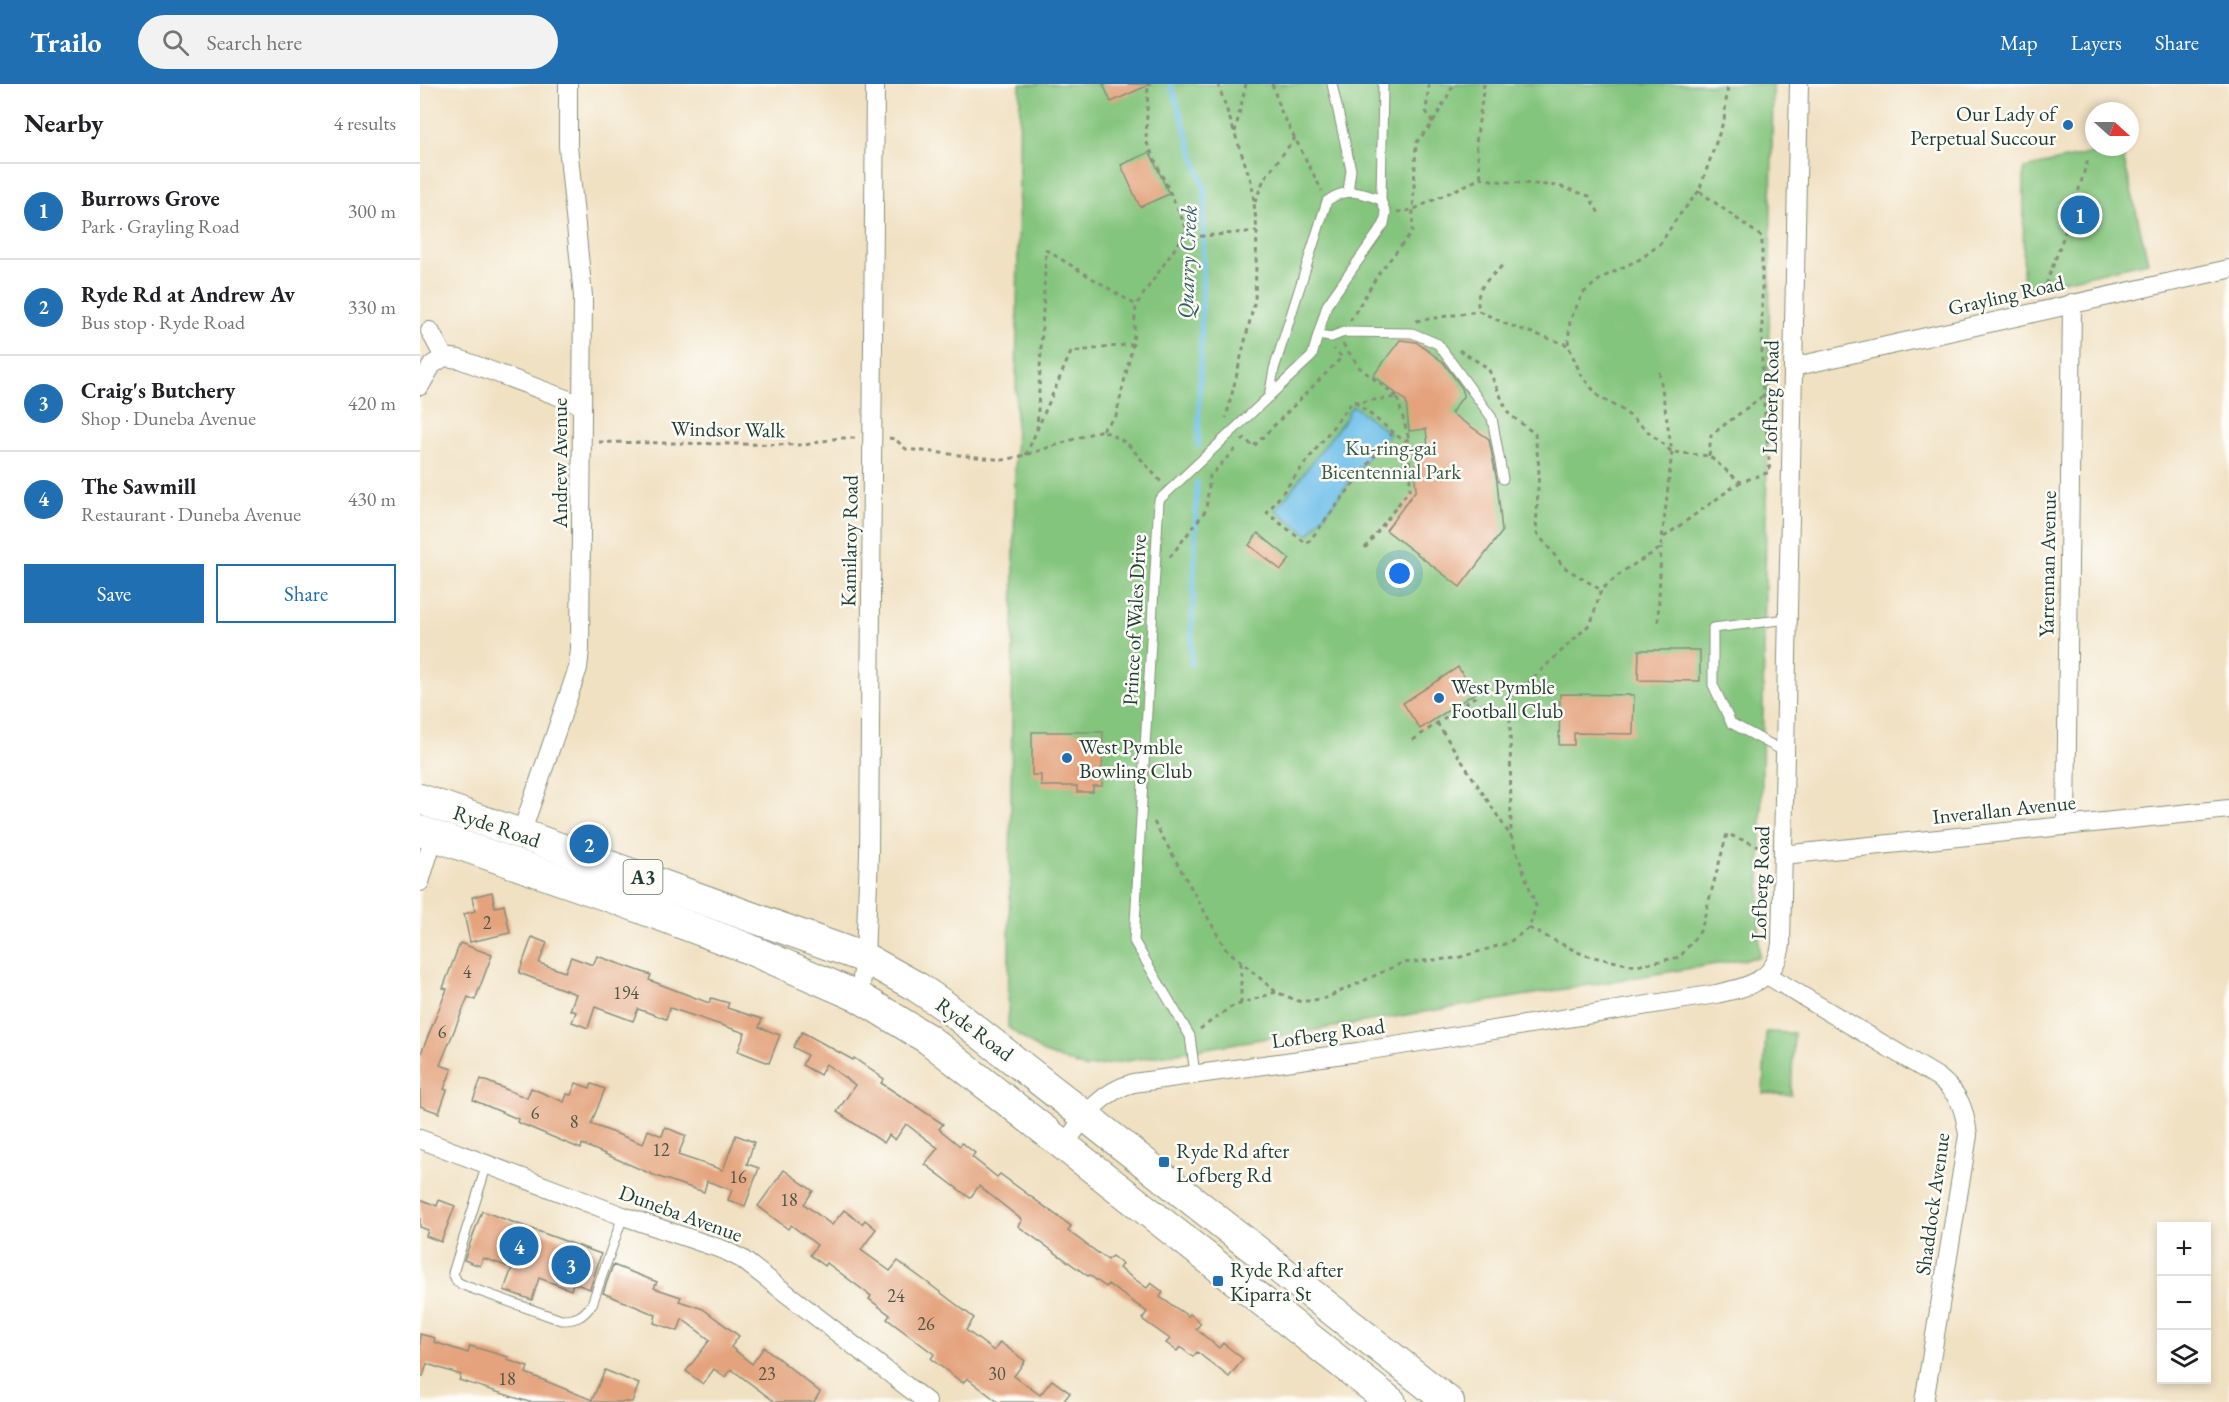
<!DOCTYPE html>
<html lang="en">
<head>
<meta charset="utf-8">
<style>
  body { margin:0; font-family:"EB Garamond",serif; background:#f2f2f2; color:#202124 }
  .controls { position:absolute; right:18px; bottom:18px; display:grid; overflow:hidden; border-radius:0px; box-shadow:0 3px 9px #0003 }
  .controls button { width:54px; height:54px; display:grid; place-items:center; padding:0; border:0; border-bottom:2px solid #e0e0e0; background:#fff; color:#202124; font:30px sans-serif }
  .compass { position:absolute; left:1665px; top:18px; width:54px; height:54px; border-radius:50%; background:#fff; box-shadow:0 3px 9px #0003; rotate:111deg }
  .you { position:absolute; left:980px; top:490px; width:21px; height:21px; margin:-15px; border:4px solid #fff; border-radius:50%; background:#1a73e8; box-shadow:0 0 0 9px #1a73e833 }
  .badge { display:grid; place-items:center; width:39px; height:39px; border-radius:50%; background:#1f6fb2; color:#fff; font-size:20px; font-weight:700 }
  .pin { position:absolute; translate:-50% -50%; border:3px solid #fff; box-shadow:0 2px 6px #0006 }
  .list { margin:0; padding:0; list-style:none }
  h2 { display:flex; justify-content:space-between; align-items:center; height:78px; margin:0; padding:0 24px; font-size:26px }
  h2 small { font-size:20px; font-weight:400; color:#757577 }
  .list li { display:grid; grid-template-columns:39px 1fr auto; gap:18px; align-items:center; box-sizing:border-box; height:96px; padding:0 24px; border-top:2px solid #e0e0e0 }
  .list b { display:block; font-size:22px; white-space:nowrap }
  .list p { margin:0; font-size:20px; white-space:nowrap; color:#757577 }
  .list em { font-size:20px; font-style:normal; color:#757577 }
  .actions { display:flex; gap:12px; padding:18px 24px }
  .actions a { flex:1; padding:14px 0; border:2px solid #1f6fb2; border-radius:0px; text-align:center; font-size:21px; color:#1f6fb2 }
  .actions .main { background:#1f6fb2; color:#fff }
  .icon { flex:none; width:33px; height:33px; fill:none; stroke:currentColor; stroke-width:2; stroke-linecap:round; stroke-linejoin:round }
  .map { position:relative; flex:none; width:1809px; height:1318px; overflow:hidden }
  header { display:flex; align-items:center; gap:36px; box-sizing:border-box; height:84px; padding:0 30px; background:#1f6fb2; color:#fff }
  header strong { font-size:28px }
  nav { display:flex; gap:33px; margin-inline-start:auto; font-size:21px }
  .search { width:420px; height:54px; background:#f2f2f2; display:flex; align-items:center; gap:15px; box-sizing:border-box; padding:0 21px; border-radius:33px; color:#757577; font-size:22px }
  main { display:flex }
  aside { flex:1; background:#fff }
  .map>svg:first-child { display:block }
  .green { fill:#84c57d; stroke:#528158; stroke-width:1.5 }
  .water { fill:#6fc0ea; stroke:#477e8f; stroke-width:1.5 }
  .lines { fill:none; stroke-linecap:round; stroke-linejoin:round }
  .stream { stroke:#6fc0ea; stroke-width:5 }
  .building { fill:#e4a37d }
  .service-casing { stroke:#888f7c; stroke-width:11 }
  .minor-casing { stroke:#888f7c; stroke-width:20 }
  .trunk-casing { stroke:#888f7c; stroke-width:32 }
  .path { stroke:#888f7c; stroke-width:3; stroke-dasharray:4.5 4.5; stroke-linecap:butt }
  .service { stroke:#fff; stroke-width:9 }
  .minor { stroke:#fff; stroke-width:18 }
  .trunk { stroke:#fff; stroke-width:30 }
  .poi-dot { fill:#1f6fb2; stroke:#fdfcf7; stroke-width:2 }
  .labels { text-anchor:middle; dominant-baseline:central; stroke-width:5; stroke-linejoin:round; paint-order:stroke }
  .number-label { font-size:18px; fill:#505646 }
  .shield { fill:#fdfcf7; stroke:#62766e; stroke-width:1.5 }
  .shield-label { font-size:20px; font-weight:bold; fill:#1f3d34 }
  .poi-label { font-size:21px; fill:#1f3d34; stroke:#fdfcf7; text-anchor:start }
  .street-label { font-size:21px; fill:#1f3d34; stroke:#fdfcf7 }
  .park-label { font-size:21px; fill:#385f46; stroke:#fdfcf7 }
  .water-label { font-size:22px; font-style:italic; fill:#335e62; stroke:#fdfcf7 }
</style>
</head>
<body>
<header>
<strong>Trailo</strong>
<div class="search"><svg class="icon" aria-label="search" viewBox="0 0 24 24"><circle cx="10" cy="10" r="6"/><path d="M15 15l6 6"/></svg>Search here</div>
<nav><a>Map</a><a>Layers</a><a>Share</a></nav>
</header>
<main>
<aside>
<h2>Nearby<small>4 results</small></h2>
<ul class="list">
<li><span class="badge">1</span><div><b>Burrows Grove</b><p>Park · Grayling Road</p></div><em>300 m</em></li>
<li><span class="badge">2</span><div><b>Ryde Rd at Andrew Av</b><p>Bus stop · Ryde Road</p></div><em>330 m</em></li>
<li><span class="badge">3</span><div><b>Craig's Butchery</b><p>Shop · Duneba Avenue</p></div><em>420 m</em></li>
<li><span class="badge">4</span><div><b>The Sawmill</b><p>Restaurant · Duneba Avenue</p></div><em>430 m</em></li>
</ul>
<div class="actions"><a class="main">Save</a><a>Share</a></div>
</aside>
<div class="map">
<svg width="1809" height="1318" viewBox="0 0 1809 1318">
  <rect width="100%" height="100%" fill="#fdfcf7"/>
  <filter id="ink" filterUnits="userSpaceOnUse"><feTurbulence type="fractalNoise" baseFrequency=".0167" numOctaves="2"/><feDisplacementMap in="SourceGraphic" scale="12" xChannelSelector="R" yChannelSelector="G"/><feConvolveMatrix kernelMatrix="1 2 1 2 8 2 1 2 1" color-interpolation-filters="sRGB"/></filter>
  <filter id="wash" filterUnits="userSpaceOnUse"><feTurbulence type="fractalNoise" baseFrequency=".008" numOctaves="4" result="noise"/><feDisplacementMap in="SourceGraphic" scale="24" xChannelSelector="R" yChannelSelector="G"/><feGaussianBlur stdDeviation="1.35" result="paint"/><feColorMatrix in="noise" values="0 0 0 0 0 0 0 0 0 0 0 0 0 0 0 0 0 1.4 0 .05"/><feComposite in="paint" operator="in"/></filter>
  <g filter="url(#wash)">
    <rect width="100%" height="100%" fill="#f1e1c3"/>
    <!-- green -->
    <g class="green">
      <path d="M600,0H1353L1339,873L665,984L622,968L588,943Z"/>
      <path d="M1701,63L1728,178L1603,206L1604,84Z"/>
      <path d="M1346,948L1374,949L1371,1011L1343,1009Z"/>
    </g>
    <!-- water -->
    <path class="water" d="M933,322L969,349L963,357L961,356L889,451L856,426L928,331L927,329Z"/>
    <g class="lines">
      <!-- stream -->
      <g class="stream">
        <path d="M751,0L785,107L778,362"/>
        <path d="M771,580L777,398"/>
      </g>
    </g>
    <g id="blocks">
      <!-- building -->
      <g class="building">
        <path d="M683,0H731L691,18Z"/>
        <path d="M730,68L749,110L720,123L701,81Z"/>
        <path d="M980,256L996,258L1023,278L1042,304L1044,311L1031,329L1069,355L1077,397L1082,448L1040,503L966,446L996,406L994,382L1008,364L1006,345L989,347L986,317L953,292Z"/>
        <path d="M838,449L870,475L861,486L829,461Z"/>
        <path d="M1219,566H1280V597L1218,596Z"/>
        <path d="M1038,583L1055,609L1000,645L983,619Z"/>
        <path d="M1140,610L1214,611L1213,650L1154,649V661H1139Z"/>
        <path d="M612,648H683L682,702H673V708H657V702H621V691H612Z"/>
        <path d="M72,808L75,823L84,821L90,849L50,858L44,830L55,827L52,813Z"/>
        <path d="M112,853L127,859L119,879L145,888L151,873L173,881L177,872L231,891L229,896L289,919L291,914L309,919L307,924L342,935L339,943L360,951L349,979L318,967L325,949L250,924L246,935L218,925L213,937L175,923L168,944L152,938L156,928L150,926L156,910L99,889Z"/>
        <path d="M40,859L72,871L55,916L48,913L20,981L32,985L24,1005L27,1006L19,1029L0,1022V972L27,905L23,904Z"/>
        <path d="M382,948L433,976L434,974L464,995L461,999L523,1040L519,1045L540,1062L542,1059L555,1069L552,1073L577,1093L580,1090L651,1142L648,1147L688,1176L692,1172L702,1180L699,1184L727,1204L731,1199L743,1208L740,1213L768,1232L770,1230L781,1239L776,1245L799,1264L803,1259L823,1275L809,1293L777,1268L773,1273L760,1263L757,1267L746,1259L750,1255L722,1235L727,1228L688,1200L686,1203L669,1191L668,1192L598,1142L602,1136L559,1102L550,1114L505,1080L518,1064L486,1040L475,1056L469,1051L464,1059L417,1028L435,1001L406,980L400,991L382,981L387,971L373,963Z"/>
        <path d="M61,995L107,1014L111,1004L144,1018L147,1010L151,1011L156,999L170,1004L172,1000L185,1005L171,1040L223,1060L228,1046L242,1052L245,1043L266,1052L258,1071L303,1086L316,1051L334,1058L327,1080L339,1084L325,1122L308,1116L312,1106L287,1097L284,1108L236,1092L162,1060L161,1065L97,1038L98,1035L53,1016Z"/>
        <path d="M364,1086L393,1107L384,1120L412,1141L424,1126L442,1140L445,1136L456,1145L441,1166L470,1187L478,1177L508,1199L554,1234L546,1246L574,1267L580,1258L605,1277L594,1292L620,1311L632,1296L650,1309L643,1318H578L547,1294L543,1299L511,1275L514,1270L467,1235L470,1231L449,1215L451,1212L407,1179L405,1182L390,1171L397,1161L371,1141L368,1145L338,1122Z"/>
        <path d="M0,1115L17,1122L19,1116L35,1122L21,1158L6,1152L8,1146L0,1143Z"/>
        <path d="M62,1127L181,1170L170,1205L153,1199L151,1206L119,1194L112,1216L84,1206L92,1184L63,1174L60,1182L44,1176Z"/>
        <path d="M193,1181L237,1198L234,1204L261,1213L259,1217L283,1225L319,1252L311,1263L332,1280L344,1263L400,1308L394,1318H355L311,1285L305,1293L294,1285L283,1300L266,1287L290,1256L262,1235L258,1247L234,1239L236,1231L183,1209Z"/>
        <path d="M0,1250L15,1254L14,1258L48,1269L50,1262L88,1273L87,1276L108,1283L106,1289L172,1316L185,1286L219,1300L212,1318H109L39,1296L41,1291L7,1280L3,1292L0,1291Z"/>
      </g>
    </g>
  </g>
  <g filter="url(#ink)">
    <use href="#blocks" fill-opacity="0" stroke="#888f7c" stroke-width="1.5"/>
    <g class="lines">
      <!-- service casing -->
      <g class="service-casing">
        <g id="service">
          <path d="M912,0L931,86L928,107"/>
          <path d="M961,116L963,0"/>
          <path d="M849,313L854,285L907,117C925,103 941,108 961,116L966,129L964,140L907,221L898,251"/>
          <path d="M1365,668L1311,639L1293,601V544L1368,535"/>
          <path d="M775,990L770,952L714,857L739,416L892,272L898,251L911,253L924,248L992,249L1018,260L1072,334L1083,395"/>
          <path d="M67,1080L33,1189L37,1198L48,1203L141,1236C156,1236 163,1233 172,1220L203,1132"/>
        </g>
      </g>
      <!-- minor casing -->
      <g class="minor-casing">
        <g id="minor">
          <path d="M10,247L24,273"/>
          <path d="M1373,283L1809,185"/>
          <path d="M0,302L12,281L24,273L39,275L162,321"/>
          <path d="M1646,742L1652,219"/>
          <path d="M101,750L158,584L160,565L163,212L148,62V0"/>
          <path d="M1363,771L1809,725"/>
          <path d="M0,798L14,752"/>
          <path d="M1347,891L1518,993C1540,1011 1544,1023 1548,1051L1504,1318"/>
          <path d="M439,913L445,874L449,771L455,0"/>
          <path d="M0,1055L203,1132L304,1166L322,1175L507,1318"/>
          <path d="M644,1061C665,1033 677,1010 713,999L938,968L1296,910C1328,903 1356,897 1361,860L1379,0"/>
        </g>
      </g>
      <!-- trunk casing -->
      <g class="trunk-casing">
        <g id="trunk">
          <path d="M0,715L101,750L445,874L497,903L525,922L1029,1318"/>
          <path d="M0,747L193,814L322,862L439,913L508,955L971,1318"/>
        </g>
      </g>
      <!-- path -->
      <g class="path">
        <path d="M798,0L832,100L837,147L835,216L806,334"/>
        <path d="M852,0L861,27L902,107"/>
        <path d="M1009,0L1006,27L1013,39"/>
        <path d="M815,48L826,0"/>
        <path d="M1061,93L1056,59L1064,0"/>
        <path d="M1279,107L1257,134L1240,160L1222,174L1183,193L1163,209L1150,236L1148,261L1161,291L1179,313L1204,327L1252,368L1289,372L1320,398L1350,388L1342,296V153L1279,107L1304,36L1308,0"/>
        <path d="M835,118L844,95L875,54"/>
        <path d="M977,128L992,126L1061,94L1076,97L1139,102L1169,112L1180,131"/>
        <path d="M762,154L837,147"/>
        <path d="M1082,182C1067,197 1054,204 1059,227L1086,240L1148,261"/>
        <path d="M1623,209L1651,132L1668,75"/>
        <path d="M930,237L959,189L992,148L996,59L1013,39L1034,0"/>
        <path d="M996,237L1059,227"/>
        <path d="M923,260L940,284L977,313"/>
        <path d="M1039,266L1068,284L1088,329L1115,350L1119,384L1116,448L1144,483L1181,506"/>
        <path d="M935,318L984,357L989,355"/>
        <path d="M617,346L626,166L716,221"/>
        <path d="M682,346L696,332L713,260L716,221L762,154L766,143L726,57L728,0"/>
        <path d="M469,354L475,355L486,365L583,376L606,371L682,346L707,359L741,398"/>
        <path d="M822,357L825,354L833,363L922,273L914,265"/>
        <path d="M179,358L385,361L418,354H435"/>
        <path d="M606,371L651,268L713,260"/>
        <path d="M1289,372L1291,351L1344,311"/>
        <path d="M1244,453L1320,398"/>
        <path d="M945,464L990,405L989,355L977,313L939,318L933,317L847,429L887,460L973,348"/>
        <path d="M750,473L786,426L790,392L818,362"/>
        <path d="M1238,538L1241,464"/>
        <path d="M1017,639L1090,751"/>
        <path d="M993,656L1056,612"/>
        <path d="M734,738L805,864L856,908L881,918L906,914L982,879L1037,874L1088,859L1109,844L1116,822L1091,752L1090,627L1095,611L1171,539L1181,506L1205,486L1241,464L1252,368L1239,286"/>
        <path d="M1109,844L1164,871L1216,882L1260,873L1281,846L1307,750L1347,765"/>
        <path d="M821,879V919"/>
        <path d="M780,945L811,923L856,908"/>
      </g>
      <!-- service -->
      <use href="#service" class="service"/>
      <!-- minor -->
      <use href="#minor" class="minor"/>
      <!-- trunk -->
      <use href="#trunk" class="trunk"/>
    </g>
  </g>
  <!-- markers -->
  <g class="poi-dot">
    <circle cx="1648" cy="41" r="6"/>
    <circle cx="1019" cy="614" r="6"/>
    <circle cx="647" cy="674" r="6"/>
    <rect x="738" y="1072" width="12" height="12" rx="3"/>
    <rect x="792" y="1191" width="12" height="12" rx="3"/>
  </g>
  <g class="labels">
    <!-- number labels -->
    <g class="number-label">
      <text x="67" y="838">2</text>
      <text x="47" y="887">4</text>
      <text x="206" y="908">194</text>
      <text x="22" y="947">6</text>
      <text x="115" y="1028">6</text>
      <text x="154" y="1037">8</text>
      <text x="241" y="1065">12</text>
      <text x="318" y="1092">16</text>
      <text x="369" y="1115">18</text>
      <text x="476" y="1211">24</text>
      <text x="506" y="1239">26</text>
      <text x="347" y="1289">23</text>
      <text x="577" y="1289">30</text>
      <text x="87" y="1294">18</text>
    </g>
    <!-- shield labels -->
    <rect class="shield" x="203.5" y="776" width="39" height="34" rx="4.5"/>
    <g class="shield-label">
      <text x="223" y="793">A3</text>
    </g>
    <!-- poi labels -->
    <g class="poi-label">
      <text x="1636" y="29" text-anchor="end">Our Lady of<tspan x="1636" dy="24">Perpetual Succour</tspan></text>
      <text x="1031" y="602">West Pymble<tspan x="1031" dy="24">Football Club</tspan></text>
      <text x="659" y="662">West Pymble<tspan x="659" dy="24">Bowling Club</tspan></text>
      <text x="756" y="1066">Ryde Rd after<tspan x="756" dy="24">Lofberg Rd</tspan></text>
      <text x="810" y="1185">Ryde Rd after<tspan x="810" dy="24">Kiparra St</tspan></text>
    </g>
    <!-- street labels -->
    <g class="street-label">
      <text transform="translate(1586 211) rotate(-13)">Grayling Road</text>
      <text transform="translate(1350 313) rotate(-89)">Lofberg Road</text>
      <text transform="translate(308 345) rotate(1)">Windsor Walk</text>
      <text transform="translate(139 379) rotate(-90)">Andrew Avenue</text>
      <text transform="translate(429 457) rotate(-89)">Kamilaroy Road</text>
      <text transform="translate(1627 480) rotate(-89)">Yarrennan Avenue</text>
      <text transform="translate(714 536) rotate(-87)">Prince of Wales Drive</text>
      <text transform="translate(1584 725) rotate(-6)">Inverallan Avenue</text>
      <text transform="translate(77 742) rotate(19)">Ryde Road</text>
      <text transform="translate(1340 799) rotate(-88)">Lofberg Road</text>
      <text transform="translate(555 945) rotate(37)">Ryde Road</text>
      <text transform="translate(908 949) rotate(-8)">Lofberg Road</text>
      <text transform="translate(1512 1120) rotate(-82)">Shaddock Avenue</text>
      <text transform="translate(261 1129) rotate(20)">Duneba Avenue</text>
    </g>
    <!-- park labels -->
    <g class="park-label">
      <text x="971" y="363">Ku-ring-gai<tspan x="971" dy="24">Bicentennial Park</tspan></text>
    </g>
    <!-- water labels -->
    <g class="water-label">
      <text transform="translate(767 178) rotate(-88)">Quarry Creek</text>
    </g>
  </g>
</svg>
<div class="controls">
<button>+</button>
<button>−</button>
<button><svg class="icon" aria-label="layers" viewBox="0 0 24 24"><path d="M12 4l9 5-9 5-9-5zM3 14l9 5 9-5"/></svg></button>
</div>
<svg class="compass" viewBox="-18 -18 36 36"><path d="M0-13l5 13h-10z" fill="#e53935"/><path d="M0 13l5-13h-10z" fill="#757577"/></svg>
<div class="you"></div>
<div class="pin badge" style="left:1660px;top:131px">1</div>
<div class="pin badge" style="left:169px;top:760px">2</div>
<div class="pin badge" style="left:151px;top:1181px">3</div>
<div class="pin badge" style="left:99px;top:1162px">4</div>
</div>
</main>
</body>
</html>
